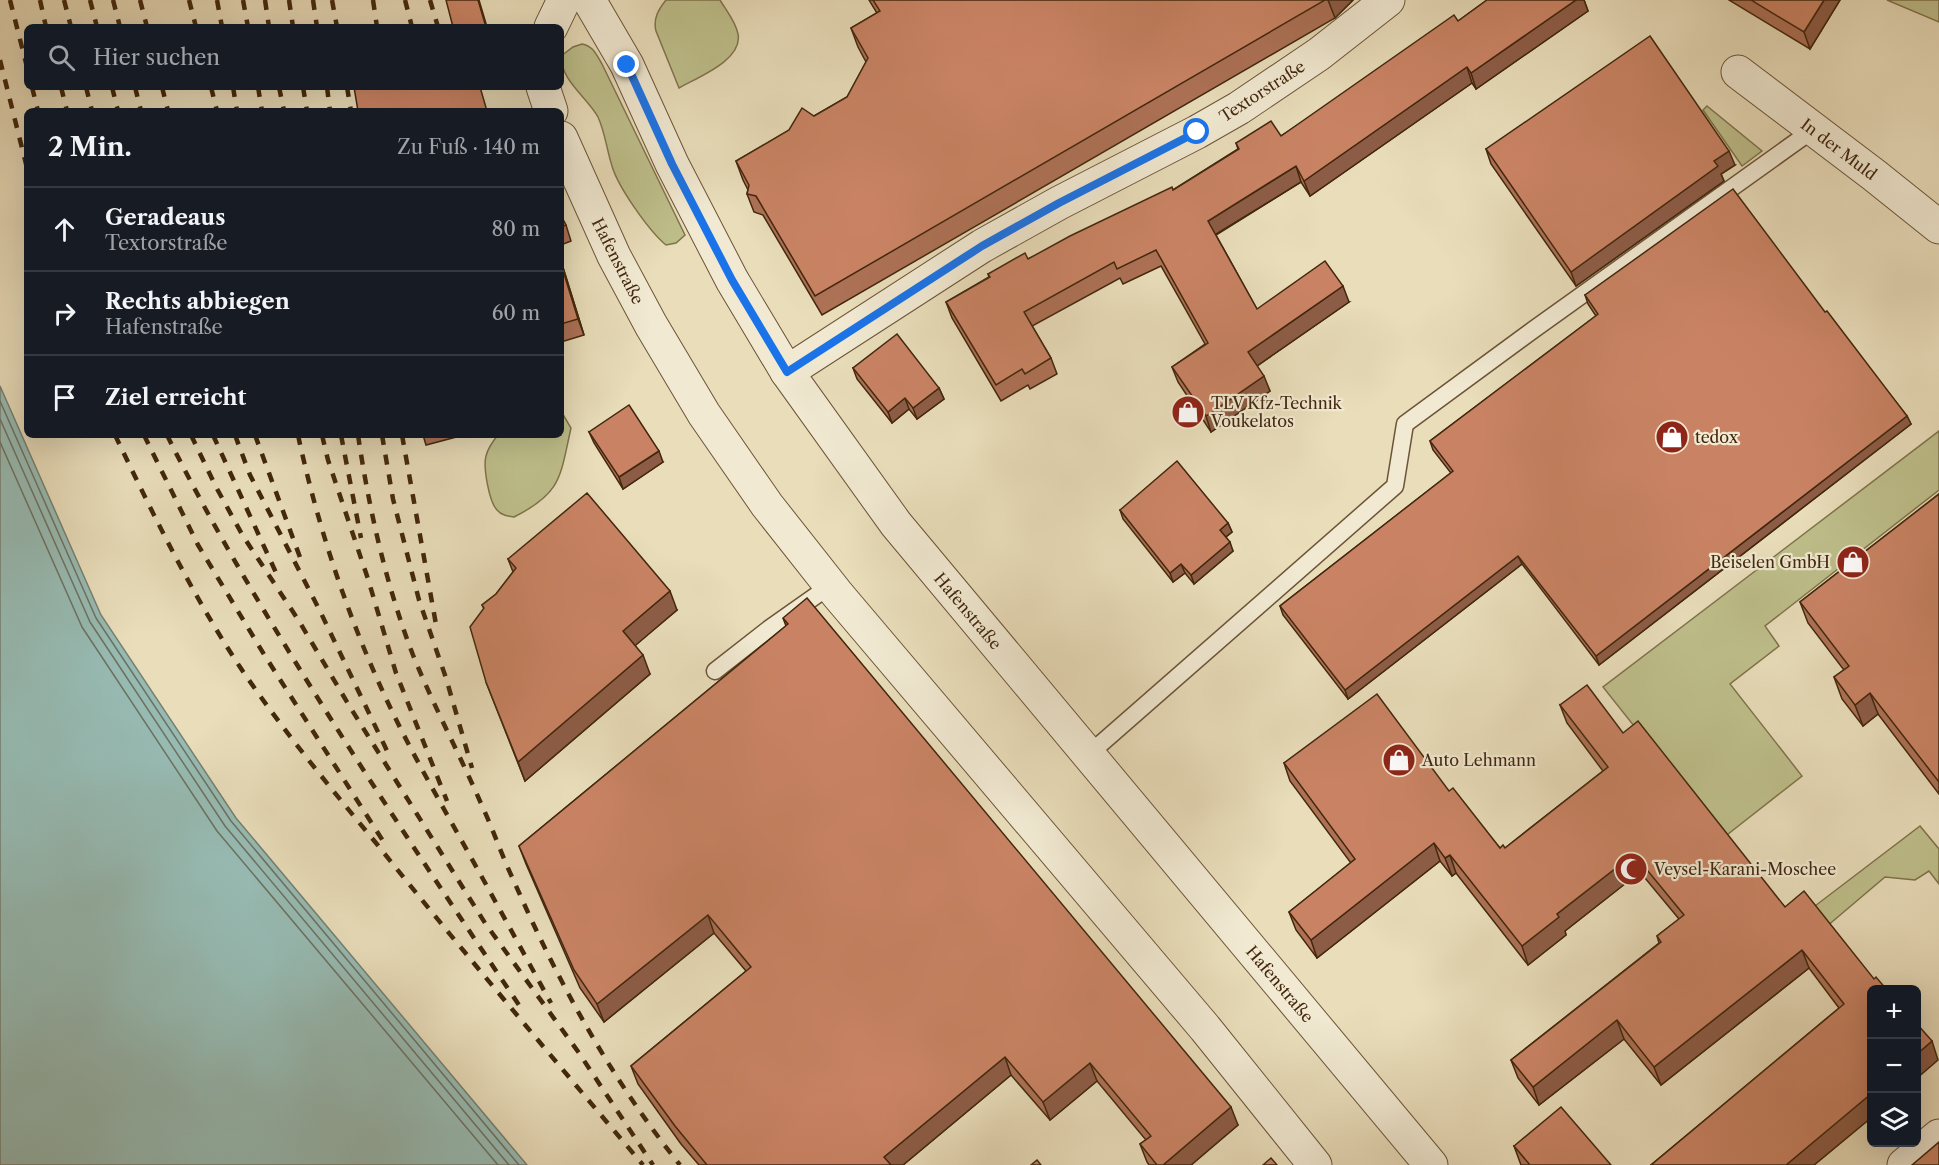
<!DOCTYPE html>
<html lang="de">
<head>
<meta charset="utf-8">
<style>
  body { margin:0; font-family:"Libre Caslon Text",serif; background:#242831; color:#f1f3f6 }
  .controls { position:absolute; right:18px; bottom:18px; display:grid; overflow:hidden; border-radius:9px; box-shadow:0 6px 24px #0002 }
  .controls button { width:54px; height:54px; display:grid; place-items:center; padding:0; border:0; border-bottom:2px solid #363941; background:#171b24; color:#f1f3f6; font:30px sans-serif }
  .stop { position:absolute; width:18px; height:18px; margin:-14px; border:4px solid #1a73e8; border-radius:50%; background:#fff }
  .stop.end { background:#1a73e8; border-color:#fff; box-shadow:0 2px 6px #0008 }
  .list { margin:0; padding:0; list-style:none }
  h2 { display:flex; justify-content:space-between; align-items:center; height:78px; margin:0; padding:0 24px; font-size:26px }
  h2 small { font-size:20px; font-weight:400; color:#9ea1a6 }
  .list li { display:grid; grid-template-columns:39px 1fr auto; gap:18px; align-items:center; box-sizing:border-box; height:84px; padding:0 24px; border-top:2px solid #363941 }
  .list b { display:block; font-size:22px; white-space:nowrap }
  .list p { margin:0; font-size:20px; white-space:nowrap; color:#9ea1a6 }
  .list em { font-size:20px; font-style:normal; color:#9ea1a6 }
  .icon { flex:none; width:33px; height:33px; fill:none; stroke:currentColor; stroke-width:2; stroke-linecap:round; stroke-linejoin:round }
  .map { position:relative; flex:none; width:1939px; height:1165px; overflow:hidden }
  .search { position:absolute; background:#171b24; box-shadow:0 6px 24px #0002; left:24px; top:24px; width:540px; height:66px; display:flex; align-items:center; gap:15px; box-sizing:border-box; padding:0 21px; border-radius:9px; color:#9ea1a6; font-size:22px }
  .panel { position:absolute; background:#171b24; box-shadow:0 6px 24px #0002; left:24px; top:108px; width:540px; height:330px; border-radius:9px }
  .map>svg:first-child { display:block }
  .green { fill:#bebf8b; stroke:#80734c; stroke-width:1.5 }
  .water { fill:#97bbb3; stroke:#758071; stroke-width:1.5 }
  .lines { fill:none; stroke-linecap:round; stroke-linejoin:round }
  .shore { stroke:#6c7160; stroke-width:1.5 }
  .service-casing { stroke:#6c5438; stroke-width:19 }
  .minor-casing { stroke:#6c5438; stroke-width:35 }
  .service { stroke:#f1e9d2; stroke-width:16 }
  .minor { stroke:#f1e9d2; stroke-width:33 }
  .rail { stroke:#42270d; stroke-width:4.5; stroke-dasharray:10 10; stroke-linecap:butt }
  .wall { fill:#ad7156; stroke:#42270d; stroke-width:1.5 }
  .shaded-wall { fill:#8d5c46; stroke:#42270d; stroke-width:1.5 }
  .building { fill:#c98364; stroke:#42270d; stroke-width:1.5 }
  .route { stroke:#1a73e8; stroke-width:8 }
  .labels { text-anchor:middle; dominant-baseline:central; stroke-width:4.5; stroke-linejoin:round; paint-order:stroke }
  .street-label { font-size:16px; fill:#42270d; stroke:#f1e9d2 }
  .poi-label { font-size:16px; fill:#42270d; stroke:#f1e9d2; text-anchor:start }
</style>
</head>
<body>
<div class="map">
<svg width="1939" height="1165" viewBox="0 0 1939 1165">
  <rect width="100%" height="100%" fill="#e9ddba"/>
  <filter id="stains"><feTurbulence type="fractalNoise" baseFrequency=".00333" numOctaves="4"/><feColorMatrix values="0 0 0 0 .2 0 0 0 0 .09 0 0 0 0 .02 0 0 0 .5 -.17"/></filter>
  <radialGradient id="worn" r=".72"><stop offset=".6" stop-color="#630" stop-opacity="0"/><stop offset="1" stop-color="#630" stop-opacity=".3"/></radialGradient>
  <!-- green -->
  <g class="green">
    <path d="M666,0H720C726,10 736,22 738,34C743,60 698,77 679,88L656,31C653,19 658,10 666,0Z"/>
    <path d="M1887,0H1939V22Z"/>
    <path d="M582,44C593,46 596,54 602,64L685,235L676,243L666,245C649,231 618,187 612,166C607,151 605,132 598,117C587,97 561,81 561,56L573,47Z"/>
    <path d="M1707,106L1762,151L1742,166L1703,110Z"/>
    <path d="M561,411L571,428C560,477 562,493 514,517C507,516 501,515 497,510C489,502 483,467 486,456C488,448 493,441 498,435H561Z"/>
    <path d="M1939,431V490L1765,626L1779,646L1730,684L1802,776L1723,838L1603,687Z"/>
    <path d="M1920,826L1939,849V884L1929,871L1915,880L1885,877L1826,927L1811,909Z"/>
  </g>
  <!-- water -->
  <path class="water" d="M0,386L101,615L236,818L527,1165H0Z"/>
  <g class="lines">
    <!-- shore -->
    <g class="shore">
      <path d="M0,401L96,618L231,821L519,1165"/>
      <path d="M0,419L90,622L225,826L509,1165"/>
      <path d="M0,442L82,627L217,831L498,1165"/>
    </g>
    <!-- service casing -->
    <g class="service-casing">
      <g id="service">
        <path d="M715,671L770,628L831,585"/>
        <path d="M1088,755L1395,486L1405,424L1533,330L1814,129"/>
      </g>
    </g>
    <!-- minor casing -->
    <g class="minor-casing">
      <g id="minor">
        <path d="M589,0L627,65L672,164L732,280L787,372L896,524L1431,1165"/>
        <path d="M551,27L564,0"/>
        <path d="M1738,72L1874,175L1939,227"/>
        <path d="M543,87L551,111"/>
        <path d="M561,138L614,256L651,325L704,414L767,505L838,595L1205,1028L1315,1165"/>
        <path d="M787,372L982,246L1059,203L1197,132L1239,108L1319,54L1388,0"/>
        <path d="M1904,1165L1939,1136"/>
      </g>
    </g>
    <!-- service -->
    <use href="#service" class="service"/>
    <!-- minor -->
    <use href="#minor" class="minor"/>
    <!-- rail -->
    <g class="rail">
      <path d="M10,0L27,67"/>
      <path d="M40,0L46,27"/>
      <path d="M64,0L71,27"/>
      <path d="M90,0L97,27"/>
      <path d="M113,0L120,27"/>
      <path d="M140,0L147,27"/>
      <path d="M189,0L196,27"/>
      <path d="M217,0L222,27"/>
      <path d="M243,0L248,27"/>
      <path d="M265,0L269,27"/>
      <path d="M289,0L293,27"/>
      <path d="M313,0L317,27"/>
      <path d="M332,0L337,27"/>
      <path d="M373,0L377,27"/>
      <path d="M405,0L412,27"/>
      <path d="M430,0L438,27"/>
      <path d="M0,60L27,168"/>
      <path d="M32,87L38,111"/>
      <path d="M61,87L67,111"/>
      <path d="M86,87L92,111"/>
      <path d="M112,87L118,111"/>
      <path d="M135,87L141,111"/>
      <path d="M162,87L168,111"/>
      <path d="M211,87L217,111"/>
      <path d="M233,87L237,111"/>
      <path d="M258,87L262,111"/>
      <path d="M279,87L284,111"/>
      <path d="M303,87L307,111"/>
      <path d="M327,87L330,111"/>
      <path d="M347,87L351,111"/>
      <path d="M115,435C153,514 191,593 240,667C281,728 329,786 376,843C463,952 553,1058 643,1165"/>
      <path d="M144,435L198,545L265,656L385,844"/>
      <path d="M167,435C208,518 255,597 304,676C374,789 447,898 521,1008"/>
      <path d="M191,435L216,487L243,536L299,621L350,707L485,923L579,1053L653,1165"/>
      <path d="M213,435L278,577"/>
      <path d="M235,435L250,475L320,611L390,757"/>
      <path d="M255,435L301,560"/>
      <path d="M298,435C318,528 349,621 390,707C411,751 435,793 459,836C490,891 520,947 551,1003"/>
      <path d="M322,435L328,460L368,579L396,673L447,801"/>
      <path d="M341,435L361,538"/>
      <path d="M358,435C369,509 386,585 413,655C434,707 461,757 483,808C494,832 502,856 513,879C557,980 611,1079 680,1165"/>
      <path d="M382,435L393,499L419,600L446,678L472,768"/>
      <path d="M402,435L437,630"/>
    </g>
  </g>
  <!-- wall -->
  <g class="wall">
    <path d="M869,0H1353L1335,18L822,315L763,215L754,212L747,194L748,190L743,180L736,161L847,97L866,62L858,47L851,28L877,13Z"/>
    <path d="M1487,0H1584L1588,11L1476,89L1472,83L1310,196L1301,182L1216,235L1257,309L1349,302L1257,366L1270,391L1211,432L1178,382L1172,367L1205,344L1161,266L1123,284L1120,278L1032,326L1051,358L1057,374L1030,389L1028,385L1001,401L952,318L946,302L989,277L988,274L1028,259L1173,190L1238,149L1236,143L1281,136L1458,21Z"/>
    <path d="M1729,0H1840L1810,49Z"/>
    <path d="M1486,149L1735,165L1721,174L1724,181L1576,286L1491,164Z"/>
    <path d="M561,216L566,225L571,241L561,245Z"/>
    <path d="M561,261L584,335L561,342Z"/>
    <path d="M1585,295L1825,312L1907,416L1911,424L1599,665L1522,564L1348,699L1283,615L1280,606L1451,473L1433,450L1430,441L1596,316L1588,304Z"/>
    <path d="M853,368L939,388L944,399L917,419L909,409L892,423L857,379Z"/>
    <path d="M589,432L663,462L623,489L594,443Z"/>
    <path d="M423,435H464L426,445Z"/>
    <path d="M1939,494V794L1878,714L1863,726L1842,699L1834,677L1844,670L1808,623L1800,602Z"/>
    <path d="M1120,510L1228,523L1232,532L1226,537L1233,551L1194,584L1185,573L1173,582L1123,519Z"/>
    <path d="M508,559L677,610L635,645L650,674L525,781L486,682L484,609L482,605L496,594L513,572Z"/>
    <path d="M783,618L1238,1125L1191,1165H1149L1147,1162L1140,1144L1146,1140L1097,1081L1050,1120L1011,1075L903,1165H699L681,1144L638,1084L631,1066L746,971L714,933L604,1022L580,988L526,864L519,846L786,626Z"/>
    <path d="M1560,705L1623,733L1785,907L1872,990V1117L1814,1165H1651L1839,1008L1809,968L1661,1085L1624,1039L1539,1105L1518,1078L1511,1060L1659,943L1657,936L1679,919L1640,872L1565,931L1566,935L1528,965L1456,873L1452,876L1440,861L1317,958L1296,930L1289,912L1351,863L1290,781L1284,763L1449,791L1500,848H1505L1603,771L1567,723Z"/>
    <path d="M1514,1146L1611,1165H1521Z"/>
  </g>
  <!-- shaded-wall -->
  <g class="shaded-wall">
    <path d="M478,0H479L487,27H486Z"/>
    <path d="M1328,0H1353L1335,18Z"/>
    <path d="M1576,0H1584L1588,11L1476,89L1471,73Z"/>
    <path d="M1824,0H1840L1810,49L1804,32Z"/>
    <path d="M1467,67L1472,83L1310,196L1304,181Z"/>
    <path d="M1729,151L1735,165L1721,174L1724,181L1576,286L1571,272L1714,161Z"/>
    <path d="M1296,166L1301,182L1213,236L1208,221Z"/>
    <path d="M561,261L584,335L578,319L561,264Z"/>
    <path d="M1343,286L1349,302L1254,368L1248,352Z"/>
    <path d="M1264,376L1270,391L1211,432L1206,416Z"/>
    <path d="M939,388L944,399L917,419L913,408Z"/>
    <path d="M905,398L909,409L892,423L888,412Z"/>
    <path d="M1907,416L1911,424L1599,665L1596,656Z"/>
    <path d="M659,451L663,462L623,489L619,477Z"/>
    <path d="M1228,523L1232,532L1223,539L1220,530Z"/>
    <path d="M1230,542L1233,551L1194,584L1191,575Z"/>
    <path d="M1518,556L1522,564L1348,699L1345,690Z"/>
    <path d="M1181,564L1185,573L1173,582L1170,573Z"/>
    <path d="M670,591L677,610L630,650L623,631Z"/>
    <path d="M643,655L650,674L525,781L518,762Z"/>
    <path d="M1870,693L1878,714L1863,726L1855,705Z"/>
    <path d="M1434,843L1440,861L1317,958L1311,940Z"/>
    <path d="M1634,854L1640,872L1565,931L1566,935L1528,965L1522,946L1557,914Z"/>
    <path d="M1450,855L1456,873L1452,876L1445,858Z"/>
    <path d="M708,915L714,933L604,1022L597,1004Z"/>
    <path d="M1802,950L1809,968L1661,1085L1654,1067Z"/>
    <path d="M1617,1020L1624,1039L1539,1105L1533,1087Z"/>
    <path d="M1932,1041L1938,1060L1917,1078V1054Z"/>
    <path d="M1005,1057L1011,1075L903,1165H887L884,1157Z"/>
    <path d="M1090,1063L1097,1081L1050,1120L1043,1102Z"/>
    <path d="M1872,1093V1117L1814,1165H1786Z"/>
    <path d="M1231,1107L1238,1125L1191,1165H1163Z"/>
  </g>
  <!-- building -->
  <g class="building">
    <path d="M446,0H478L486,27H453Z"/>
    <path d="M873,0H1325L815,296L756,196L747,194L749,185L736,161L789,130L802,108L814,116L847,97L868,58L851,28L880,11Z"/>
    <path d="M1487,0H1576L1471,73L1467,67L1304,181L1296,166L1208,221L1257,309L1325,261L1343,286L1248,352L1264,376L1206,416L1172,367L1208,343L1156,250L1117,269L1114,262L1024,312L1051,358L1025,374L1022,369L996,385L946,302L990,277L988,274L1025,253L1028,259L1070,236L1172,187L1173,190L1239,149L1236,143L1271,121L1281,136L1454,15L1458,21Z"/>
    <path d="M1751,0H1824L1804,32Z"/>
    <path d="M1650,36L1729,151L1714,161L1718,166L1571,272L1486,149Z"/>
    <path d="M354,87H480L487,111H358Z"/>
    <path d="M1733,189L1825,312L1827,311L1907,416L1596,656L1518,556L1345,690L1280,606L1453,471L1430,441L1598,314L1585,295Z"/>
    <path d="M561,216L566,225L561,227Z"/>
    <path d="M561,264L578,319L561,324Z"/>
    <path d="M897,334L939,388L913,408L905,398L888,412L853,368Z"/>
    <path d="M629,405L659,451L619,477L589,432Z"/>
    <path d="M1177,461L1228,523L1220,530L1230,542L1191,575L1181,564L1170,573L1120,510Z"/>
    <path d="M587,493L670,591L623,631L643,655L518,762L486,682L470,627L484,608L482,605L496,594L516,568L508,559Z"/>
    <path d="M1939,494V782L1870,693L1855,705L1834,677L1849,666L1800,602Z"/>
    <path d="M807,598L1231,1107L1163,1165H1157L1140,1144L1151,1136L1090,1063L1043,1102L1005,1057L884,1157L891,1165H707L675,1126L631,1066L751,967L708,915L597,1004L574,970L519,846L788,624L783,618Z"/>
    <path d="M1587,685L1623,733L1638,721L1785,907L1804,891L1874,979L1876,977L1887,990H1872V1093L1786,1165H1651L1844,1004L1802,950L1654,1067L1617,1020L1533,1087L1511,1060L1661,942L1657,936L1684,915L1634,854L1557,914L1559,917L1522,946L1450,855L1445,858L1434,843L1311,940L1289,912L1355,859L1284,763L1377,694L1449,791L1453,788L1500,848L1503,845L1505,848L1608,767L1560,705Z"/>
    <path d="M1917,1024L1932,1041L1917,1054Z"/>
    <path d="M1561,1107L1611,1165H1530L1514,1146Z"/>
    <path d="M1939,1142V1165H1912Z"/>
    <path d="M1271,1158L1277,1165H1263Z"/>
    <path d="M1037,1160L1041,1165H1031Z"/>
  </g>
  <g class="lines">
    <!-- route -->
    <path class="route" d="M627,65L672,164L732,280L787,372L982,246L1059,203L1197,132"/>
  </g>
  <!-- icons -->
  <defs>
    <g id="shop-disc" transform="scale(1.725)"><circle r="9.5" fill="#8f2418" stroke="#f1e9d2"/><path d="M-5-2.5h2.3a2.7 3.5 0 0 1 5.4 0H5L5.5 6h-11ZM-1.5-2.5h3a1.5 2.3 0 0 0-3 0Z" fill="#fff"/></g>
    <g id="mosque-disc" transform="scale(1.725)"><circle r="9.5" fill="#8f2418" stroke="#f1e9d2"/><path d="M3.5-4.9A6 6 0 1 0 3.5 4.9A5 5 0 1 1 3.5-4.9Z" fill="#fff"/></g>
  </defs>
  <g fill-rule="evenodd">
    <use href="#shop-disc" x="1188" y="412"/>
    <use href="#shop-disc" x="1672" y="437"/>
    <use href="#shop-disc" x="1853" y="562"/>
    <use href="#shop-disc" x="1399" y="760"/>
    <use href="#mosque-disc" x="1631" y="869"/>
  </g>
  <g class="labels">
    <!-- street labels -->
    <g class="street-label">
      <text transform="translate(1262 91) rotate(-33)">Textorstraße</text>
      <text transform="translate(1839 149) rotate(37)">In der Muld</text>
      <text transform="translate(618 261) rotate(63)">Hafenstraße</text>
      <text transform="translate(968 611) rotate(50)">Hafenstraße</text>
      <text transform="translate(1280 984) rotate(50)">Hafenstraße</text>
    </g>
    <!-- poi labels -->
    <g class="poi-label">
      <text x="1211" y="403">TLV Kfz-Technik<tspan x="1211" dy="18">Voukelatos</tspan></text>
      <text x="1695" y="437">tedox</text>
      <text x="1830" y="562" text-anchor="end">Beiselen GmbH</text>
      <text x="1422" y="760">Auto Lehmann</text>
      <text x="1654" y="869">Veysel-Karani-Moschee</text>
    </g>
  </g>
  <rect width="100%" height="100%" filter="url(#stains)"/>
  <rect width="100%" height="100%" fill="url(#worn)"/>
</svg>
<div class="controls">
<button>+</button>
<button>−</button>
<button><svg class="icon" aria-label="layers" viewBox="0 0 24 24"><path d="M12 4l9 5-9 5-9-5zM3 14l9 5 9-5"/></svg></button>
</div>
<div class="stop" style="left:1197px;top:132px"></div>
<div class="stop end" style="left:627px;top:65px"></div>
<div class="search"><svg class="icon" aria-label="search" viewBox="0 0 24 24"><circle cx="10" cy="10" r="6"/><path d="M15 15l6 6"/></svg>Hier suchen</div>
<section class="panel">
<h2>2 Min.<small>Zu Fuß · 140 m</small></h2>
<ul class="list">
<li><svg class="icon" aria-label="ahead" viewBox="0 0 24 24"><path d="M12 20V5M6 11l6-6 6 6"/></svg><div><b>Geradeaus</b><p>Textorstraße</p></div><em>80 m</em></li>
<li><svg class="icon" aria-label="right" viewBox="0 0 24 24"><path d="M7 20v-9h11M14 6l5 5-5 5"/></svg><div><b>Rechts abbiegen</b><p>Hafenstraße</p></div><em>60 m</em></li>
<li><svg class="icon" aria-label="arrive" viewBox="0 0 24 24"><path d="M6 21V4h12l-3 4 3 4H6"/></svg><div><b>Ziel erreicht</b></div></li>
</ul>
</section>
</div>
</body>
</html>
